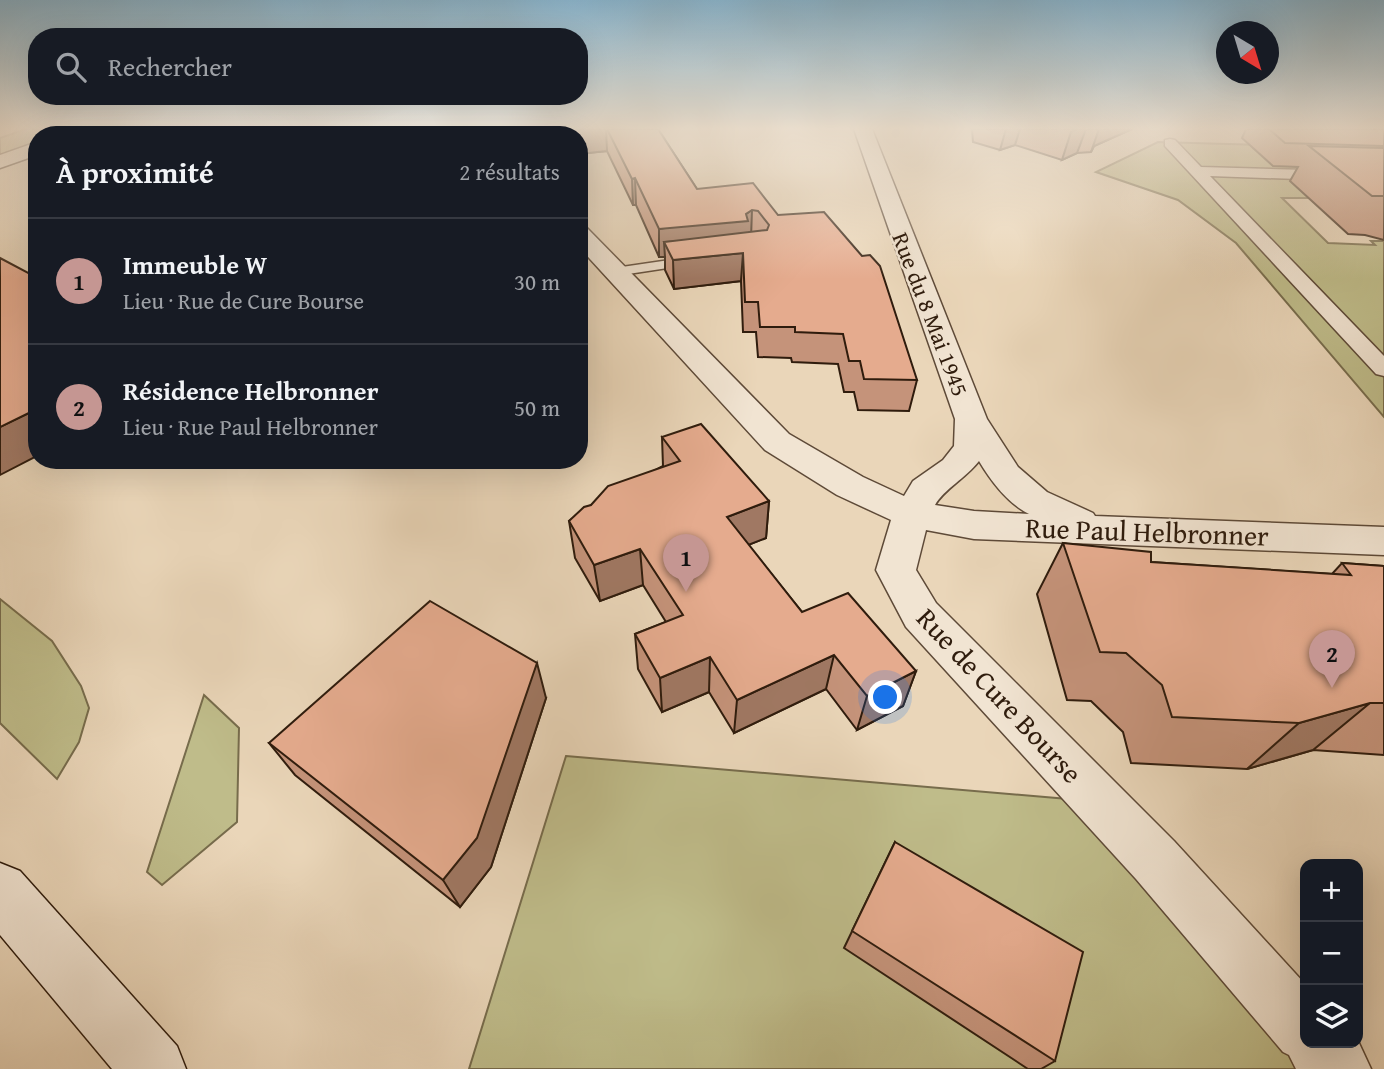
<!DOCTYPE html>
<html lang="fr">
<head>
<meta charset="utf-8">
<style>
  body { margin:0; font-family:"Gentium Book Plus",serif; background:#242831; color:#f1f3f6 }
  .controls { position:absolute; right:21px; bottom:21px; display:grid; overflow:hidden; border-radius:14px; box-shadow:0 7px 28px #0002 }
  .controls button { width:63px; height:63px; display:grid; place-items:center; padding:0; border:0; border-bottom:2px solid #363941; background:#171b24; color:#f1f3f6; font:35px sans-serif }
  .compass { position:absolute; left:1216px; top:21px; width:63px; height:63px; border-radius:50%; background:#171b24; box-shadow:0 7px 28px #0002; rotate:142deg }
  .you { position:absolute; left:886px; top:698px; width:24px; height:24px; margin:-18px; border:5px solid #fff; border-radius:50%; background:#1a73e8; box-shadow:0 0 0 10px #1a73e833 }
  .badge { display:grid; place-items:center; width:46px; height:46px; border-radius:50%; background:#c59692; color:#111; font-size:23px; font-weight:700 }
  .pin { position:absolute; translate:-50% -58px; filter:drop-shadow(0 2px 4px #0008) }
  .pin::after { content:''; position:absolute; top:37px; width:24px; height:21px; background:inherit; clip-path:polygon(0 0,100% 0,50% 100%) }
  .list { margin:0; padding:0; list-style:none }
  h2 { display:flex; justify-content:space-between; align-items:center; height:91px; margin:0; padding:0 28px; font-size:30px }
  h2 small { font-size:23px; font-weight:400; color:#9ea1a6 }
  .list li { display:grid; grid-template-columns:46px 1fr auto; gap:21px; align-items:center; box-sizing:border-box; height:126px; padding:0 28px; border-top:2px solid #363941 }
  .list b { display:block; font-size:26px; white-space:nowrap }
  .list p { margin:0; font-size:23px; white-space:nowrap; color:#9ea1a6 }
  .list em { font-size:23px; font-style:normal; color:#9ea1a6 }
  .icon { flex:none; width:38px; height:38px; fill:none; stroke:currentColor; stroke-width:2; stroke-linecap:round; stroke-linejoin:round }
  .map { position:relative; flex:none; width:1384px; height:1069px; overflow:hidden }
  .search { position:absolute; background:#171b24; box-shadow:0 7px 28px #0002; left:28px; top:28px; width:560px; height:77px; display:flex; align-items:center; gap:18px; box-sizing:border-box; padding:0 24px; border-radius:28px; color:#9ea1a6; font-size:26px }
  .panel { position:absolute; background:#171b24; box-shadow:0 7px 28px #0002; left:28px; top:126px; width:560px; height:343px; border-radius:28px }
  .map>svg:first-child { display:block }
  .green { fill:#bfbc8a; stroke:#776c4c; stroke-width:2 }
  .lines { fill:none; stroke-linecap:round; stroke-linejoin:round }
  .service-casing { stroke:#5e4a38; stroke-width:3 }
  .pedestrian-casing { stroke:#5e4a38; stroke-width:3 }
  .minor-casing { stroke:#5e4a38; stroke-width:3 }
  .secondary-casing { stroke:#2f1c0d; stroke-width:3 }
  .service { fill:#f1e4d2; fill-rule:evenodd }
  .pedestrian { fill:#f1e4d2; fill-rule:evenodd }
  .minor { fill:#f1e4d2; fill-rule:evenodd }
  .secondary { fill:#f1e4d2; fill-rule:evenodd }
  .wall { fill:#c5937a; stroke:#2f1c0d; stroke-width:2 }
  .shaded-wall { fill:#a07863; stroke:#2f1c0d; stroke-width:2 }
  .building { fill:#e5ab8e; stroke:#2f1c0d; stroke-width:2 }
  .labels { text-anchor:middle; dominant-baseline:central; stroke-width:5; stroke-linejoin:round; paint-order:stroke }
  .far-street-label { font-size:23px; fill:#2f1c0d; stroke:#f1e4d2 }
  .street-label { font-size:28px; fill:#2f1c0d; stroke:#f1e4d2 }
</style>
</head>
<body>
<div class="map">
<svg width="1384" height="1069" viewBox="0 0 1384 1069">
  <rect width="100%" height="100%" fill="#ead6b9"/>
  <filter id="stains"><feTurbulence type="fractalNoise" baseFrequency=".00286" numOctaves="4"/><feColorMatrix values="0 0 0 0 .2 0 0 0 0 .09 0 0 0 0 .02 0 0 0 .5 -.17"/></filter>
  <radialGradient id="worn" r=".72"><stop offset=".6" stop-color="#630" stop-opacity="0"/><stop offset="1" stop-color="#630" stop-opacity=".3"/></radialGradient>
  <!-- green -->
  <g class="green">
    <path d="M26,129H72L57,135H37V142L0,156V138Z"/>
    <path d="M1158,142L1301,146L1384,198H1282L1328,243L1375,245L1371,241H1384V417L1236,243L1178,200L1096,172Z"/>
    <path d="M0,599L52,641L81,686L89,708L79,742L57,779L0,723Z"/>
    <path d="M204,695L239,728L237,822L162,885L147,872Z"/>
    <path d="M566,756L1068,799L1320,1069H469Z"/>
  </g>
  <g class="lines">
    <!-- service casing -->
    <g class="service-casing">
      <path id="service" d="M690,257L696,261L694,264L615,276L609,272L615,268Z"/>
    </g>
    <!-- pedestrian casing -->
    <g class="pedestrian-casing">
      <path id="pedestrian" d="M1170,139L1175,140L1201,167L1384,172V182L1210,176L1384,356V376L1376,374L1165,146V140Z"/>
    </g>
    <!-- minor casing -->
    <g class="minor-casing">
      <g id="minor">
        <path d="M165,129H197L206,135H165Z"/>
        <path d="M481,129H500L504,135H485Z"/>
        <path d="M854,129H872L987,419L1018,467L1047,492L1093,513L1095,516L1384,527V555L974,539L926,530L916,570L936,603L1174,841L1305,984V1043L1358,1041L1371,1069H1296L1289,1055L1283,1052L1136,879L906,627L876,570L891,520L837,495L765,450L579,247V226L587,228L789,434L863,477L904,496L913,481L943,460L954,446L955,419ZM979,461C991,481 1007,503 1029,514L974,511L935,505C944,489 966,478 979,461Z"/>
      </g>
    </g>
    <!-- secondary casing -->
    <g class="secondary-casing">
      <g id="secondary">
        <path d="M68,129H94L87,135H62Z"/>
        <path d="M37,142V155L0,168V155Z"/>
        <path d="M0,863L20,871L177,1046L186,1069H112L0,935Z"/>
      </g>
    </g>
    <!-- service -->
    <use href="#service" class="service"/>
    <!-- pedestrian -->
    <use href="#pedestrian" class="pedestrian"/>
    <!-- minor -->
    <use href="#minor" class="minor"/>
    <!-- secondary -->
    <use href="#secondary" class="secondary"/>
  </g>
  <!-- wall -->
  <g class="wall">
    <path d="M256,129H385L377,135H307Z"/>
    <path d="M545,129H658L697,189L778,215L917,380L909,411L858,410L854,392H844L838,364L792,362L791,358L758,357L756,332H743L741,281L674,289L665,270V257H659L636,205H633L607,151L579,154V135H549Z"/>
    <path d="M972,129H1132L1094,146L1091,152L1077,153L1062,160L1015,145L1000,150L973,142Z"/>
    <path d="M1246,129H1384V240L1365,235L1348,234L1290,181L1298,167L1273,166L1242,138Z"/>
    <path d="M662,437L769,501L766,538L748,545L802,612L916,671L903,706L857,730L826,689L734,733L709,692L662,712L638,669L635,634L666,622L643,585L600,601L575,558L569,521L591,505L663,466Z"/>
    <path d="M1063,543L1151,562L1332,574L1342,563L1384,566V755L1313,750L1247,769L1131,763L1123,732L1091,701L1067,700L1037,594Z"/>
    <path d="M546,698L491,867L460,907L295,775L269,743Z"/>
    <path d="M895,842L1055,1061L1041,1069H1028L844,948Z"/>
  </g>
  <!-- shaded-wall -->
  <g class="shaded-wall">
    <path d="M365,129H385L377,135H367Z"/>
    <path d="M575,129H606L607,151L579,154V135H561V131Z"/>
    <path d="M1006,129H1020L1015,145L1000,150Z"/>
    <path d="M1077,129H1086L1077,153L1062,160L1071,132Z"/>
    <path d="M1099,129H1132L1094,146L1091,152Z"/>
    <path d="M635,178L636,205H633L632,179Z"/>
    <path d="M752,210L751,238L664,242L665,257H659V229L746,214Z"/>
    <path d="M743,253L741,281L674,289L673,260Z"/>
    <path d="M37,409V456L0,475V427Z"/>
    <path d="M769,501L766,538L725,554L727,517Z"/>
    <path d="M640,549L643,585L600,601L594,565Z"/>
    <path d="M834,655L826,689L734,733L737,700Z"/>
    <path d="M710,657L709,692L662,712L660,678Z"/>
    <path d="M537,663L546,698L491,867L460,907L443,880Z"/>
    <path d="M916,671L903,706L857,730L867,696Z"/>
    <path d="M1370,703L1313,750L1247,769L1299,723Z"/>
  </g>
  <!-- building -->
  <g class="building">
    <path d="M607,129H658L697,189L753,183L778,215L824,212L862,256L870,255L880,266L917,380L864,379L860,361H849L843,334L795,332V327H760L758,302H745L743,253L673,260L664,242L767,230L769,225L758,211L752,210L746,214L748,221L659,229L635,178L632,179Z"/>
    <path d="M1269,129H1384V146L1285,143Z"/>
    <path d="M1309,146L1384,148V196H1372Z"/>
    <path d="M0,258L30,274L37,271V409L0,427Z"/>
    <path d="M701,424L769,501L727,517L802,612L848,593L916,671L867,696L834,655L737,700L710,657L660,678L635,634L683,615L640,549L594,565L569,521L584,507L591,505L608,486L680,461L662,437Z"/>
    <path d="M1063,543L1151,552V562L1351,575L1342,563L1384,566V703H1370L1299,723L1172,717L1162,685L1126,653L1100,652Z"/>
    <path d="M430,601L537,663L477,838L443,880L269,743Z"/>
    <path d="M895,842L1083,952L1055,1061L852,931Z"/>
  </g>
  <!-- sky -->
  <linearGradient id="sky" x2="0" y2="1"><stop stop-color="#88b6d1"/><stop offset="0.46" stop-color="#f6ede0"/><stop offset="1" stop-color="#f6ede0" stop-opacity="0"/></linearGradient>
  <rect width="1384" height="279" fill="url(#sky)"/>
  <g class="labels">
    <!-- far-street labels -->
    <g class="far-street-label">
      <text transform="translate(931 314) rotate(69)">Rue du 8 Mai 1945</text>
    </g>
    <!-- street labels -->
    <g class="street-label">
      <text transform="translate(1147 531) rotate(2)">Rue Paul Helbronner</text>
      <text transform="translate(1000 695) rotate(47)">Rue de Cure Bourse</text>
    </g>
  </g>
  <rect width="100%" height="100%" filter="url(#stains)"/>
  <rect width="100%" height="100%" fill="url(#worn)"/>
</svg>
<div class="controls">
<button>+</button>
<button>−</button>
<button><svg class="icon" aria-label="layers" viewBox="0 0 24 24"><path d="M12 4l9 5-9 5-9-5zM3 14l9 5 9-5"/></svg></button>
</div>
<svg class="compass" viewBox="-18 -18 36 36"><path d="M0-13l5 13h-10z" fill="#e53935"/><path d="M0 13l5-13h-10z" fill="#9ea1a6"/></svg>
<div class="you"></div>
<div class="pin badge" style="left:686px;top:592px">1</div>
<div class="pin badge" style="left:1332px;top:688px">2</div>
<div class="search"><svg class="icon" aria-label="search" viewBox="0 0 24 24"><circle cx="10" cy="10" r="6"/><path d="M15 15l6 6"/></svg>Rechercher</div>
<section class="panel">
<h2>À proximité<small>2 résultats</small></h2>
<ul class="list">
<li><span class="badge">1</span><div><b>Immeuble W</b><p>Lieu · Rue de Cure Bourse</p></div><em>30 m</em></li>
<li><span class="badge">2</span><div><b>Résidence Helbronner</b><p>Lieu · Rue Paul Helbronner</p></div><em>50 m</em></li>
</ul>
</section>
</div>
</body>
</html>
